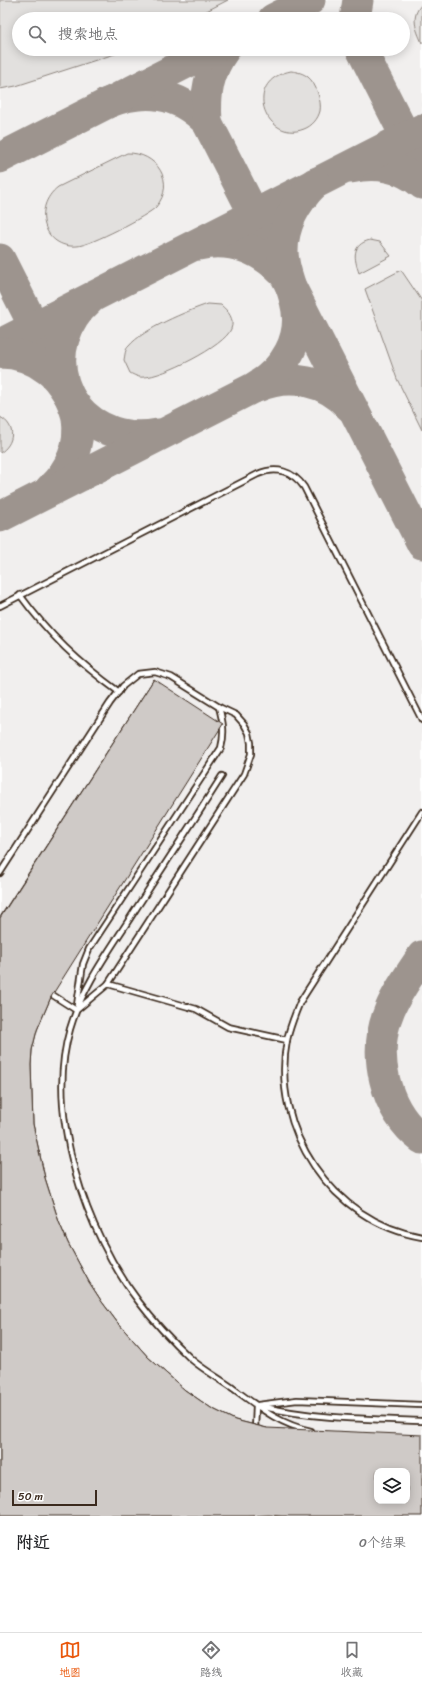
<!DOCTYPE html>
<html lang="zh">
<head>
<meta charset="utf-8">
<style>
  body { margin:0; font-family:Sriracha,"LXGW WenKai TC",sans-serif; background:#f6f6f6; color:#202124 }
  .controls { position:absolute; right:12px; bottom:12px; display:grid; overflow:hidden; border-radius:8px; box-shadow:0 2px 10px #0003 }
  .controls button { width:36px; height:36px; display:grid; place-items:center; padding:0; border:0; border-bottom:1px solid #e0e0e0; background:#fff; color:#202124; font:20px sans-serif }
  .scale { position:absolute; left:12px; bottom:10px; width:85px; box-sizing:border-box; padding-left:4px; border:2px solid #3b2a1e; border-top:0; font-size:11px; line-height:14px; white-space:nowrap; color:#3b2a1e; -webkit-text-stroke:3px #fff; paint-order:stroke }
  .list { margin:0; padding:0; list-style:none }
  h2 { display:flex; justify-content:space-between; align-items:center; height:52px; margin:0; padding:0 16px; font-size:17px }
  h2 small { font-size:13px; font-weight:400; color:#757577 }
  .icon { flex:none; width:22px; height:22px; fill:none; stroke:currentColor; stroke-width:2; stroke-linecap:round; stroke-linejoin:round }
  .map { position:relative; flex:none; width:422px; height:1516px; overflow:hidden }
  .search { position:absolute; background:#fff; box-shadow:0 2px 10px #0003; left:12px; right:12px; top:12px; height:44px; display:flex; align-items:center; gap:10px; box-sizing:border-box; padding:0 14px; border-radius:22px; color:#757577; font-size:15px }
  .sheet { height:116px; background:#fff }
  nav { display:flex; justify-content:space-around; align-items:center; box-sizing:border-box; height:56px; border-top:1px solid #e0e0e0; background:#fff; font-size:11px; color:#757577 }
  nav a { display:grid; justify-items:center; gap:2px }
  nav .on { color:#ea580c }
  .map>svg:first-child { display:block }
  .built { fill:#f1efee; fill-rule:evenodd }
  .green { fill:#e2e0de; stroke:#8e857e }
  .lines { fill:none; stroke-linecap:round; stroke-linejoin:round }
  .taxiway { stroke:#9d948e; stroke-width:31 }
  .service-casing { stroke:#3b2a1e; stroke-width:8 }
  .service { stroke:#fff; stroke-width:4.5 }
  .wall { fill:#b2aeab; stroke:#3b2a1e }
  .building { fill:#cfcac7; stroke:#3b2a1e; fill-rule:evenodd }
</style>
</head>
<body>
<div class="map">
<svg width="422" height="1516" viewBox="0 0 422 1516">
  <rect width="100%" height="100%" fill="#fff"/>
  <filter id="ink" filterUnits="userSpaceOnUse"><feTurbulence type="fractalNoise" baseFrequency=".025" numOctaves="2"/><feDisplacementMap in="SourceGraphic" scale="8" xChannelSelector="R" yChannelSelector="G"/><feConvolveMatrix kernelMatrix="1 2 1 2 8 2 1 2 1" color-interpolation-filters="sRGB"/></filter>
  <g filter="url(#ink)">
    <!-- built -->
    <path class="built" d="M0,0H422V1516H0ZM19,19H403V49H19ZM377,1471H407V1501H377Z"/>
    <!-- green -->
    <g class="green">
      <path d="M0,0H228L191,19H19V49H130L16,86L0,89Z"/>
      <path d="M422,4V43C416,29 410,17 422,4Z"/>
      <path d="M291,71C298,72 303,73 308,77C316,83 322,102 320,111C318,119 312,126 304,129C267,144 240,81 291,71Z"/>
      <path d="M127,153C156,152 177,182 156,207C149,215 89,246 77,246C43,249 32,207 58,187Z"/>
      <path d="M370,240L380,242L391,256L359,273C354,258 351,245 370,240Z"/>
      <path d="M401,270L422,301V430L397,379L365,289Z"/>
      <path d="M208,304L221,305C228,311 235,319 231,329C225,346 162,377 144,377C139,378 134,375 130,373L124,360C125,355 125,349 129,346C143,329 187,311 208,304Z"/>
      <path d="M0,417C17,426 14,444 0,453Z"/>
    </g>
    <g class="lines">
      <!-- taxiway -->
      <g class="taxiway">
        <path d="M273,19L310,0"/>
        <path d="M355,19L358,0"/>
        <path d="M361,49L422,169"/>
        <path d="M107,103C146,88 178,92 207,122L422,544"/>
        <path d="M207,122C205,94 208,72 225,49"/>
        <path d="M0,158L214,49"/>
        <path d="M351,168C376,162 403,167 422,184"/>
        <path d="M198,245C230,238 258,248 281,271"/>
        <path d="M0,259L43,344"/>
        <path d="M0,344L422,129"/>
        <path d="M0,353C17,353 34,359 48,370C61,379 66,393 76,406C96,431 127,440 158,434"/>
        <path d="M257,387C289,373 326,380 350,407"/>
        <path d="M50,489C70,470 81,446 77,418C75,406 68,395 64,383C55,353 65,321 89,300"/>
        <path d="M0,517L253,388C284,371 305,338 295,301C291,284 283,269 283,251C283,224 296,202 315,183"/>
        <path d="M422,956C411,973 398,990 390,1009C371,1053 384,1110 422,1139"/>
      </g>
      <!-- service casing -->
      <g class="service-casing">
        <g id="service">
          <path d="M20,595C50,636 78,662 119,692"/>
          <path d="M0,606L258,474C276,466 293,471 304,487L422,720"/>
          <path d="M222,776C193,822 163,867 134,912C110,950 83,985 70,1029C45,1114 86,1233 139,1302C154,1322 173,1342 191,1359C204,1370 220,1379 234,1389C260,1408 279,1424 311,1431"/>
          <path d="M422,812L300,1002C295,1014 290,1026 287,1040C270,1129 332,1222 422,1237"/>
          <path d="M0,873L110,703L123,686L138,674L155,672L171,677L219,707L236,715L244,724L249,733L251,743V754L244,774L108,984L78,1009"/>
          <path d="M108,984L196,1009L228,1027L287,1040"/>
          <path d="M48,992L76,1010"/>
          <path d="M77,1005L83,964L89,949L221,748C225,733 223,722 219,707"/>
          <path d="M258,1405L297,1400L422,1405"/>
          <path d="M260,1406C313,1419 368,1419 422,1421"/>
          <path d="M255,1430L256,1405"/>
        </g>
      </g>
      <!-- service -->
      <use href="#service" class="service"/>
    </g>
    <!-- wall -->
    <path class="wall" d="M154,679L51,997L37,1030L32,1050L31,1065L33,1124L45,1178L59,1222L68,1243L89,1282L102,1302L117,1322L148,1357L185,1390L211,1408L235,1420L267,1428L0,1516V917Z"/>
    <!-- building -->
    <path class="building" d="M154,679L223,724L51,997L37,1030L32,1050L31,1065L33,1124L45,1178L59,1222L68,1243L89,1282L102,1302L117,1322L148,1357L185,1390L211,1408L235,1420L267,1428L422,1435V1516H282L269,1515L248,1516H0V918ZM377,1471H407V1501H377Z"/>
  </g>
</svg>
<div class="controls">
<button><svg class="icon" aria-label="layers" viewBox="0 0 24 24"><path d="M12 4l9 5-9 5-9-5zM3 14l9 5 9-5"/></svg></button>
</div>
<div class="scale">50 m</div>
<div class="search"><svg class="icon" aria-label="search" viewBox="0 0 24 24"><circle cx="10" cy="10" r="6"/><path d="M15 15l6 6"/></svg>搜索地点</div>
</div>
<section class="sheet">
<h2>附近<small>0个结果</small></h2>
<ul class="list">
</ul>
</section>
<nav>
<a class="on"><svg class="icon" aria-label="map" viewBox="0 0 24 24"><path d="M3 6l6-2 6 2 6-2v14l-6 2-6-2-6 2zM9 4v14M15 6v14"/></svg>地图</a>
<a><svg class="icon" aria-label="directions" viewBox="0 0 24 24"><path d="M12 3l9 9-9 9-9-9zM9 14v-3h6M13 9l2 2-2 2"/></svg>路线</a>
<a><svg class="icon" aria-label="saved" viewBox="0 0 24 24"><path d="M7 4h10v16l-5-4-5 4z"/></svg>收藏</a>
</nav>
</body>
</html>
